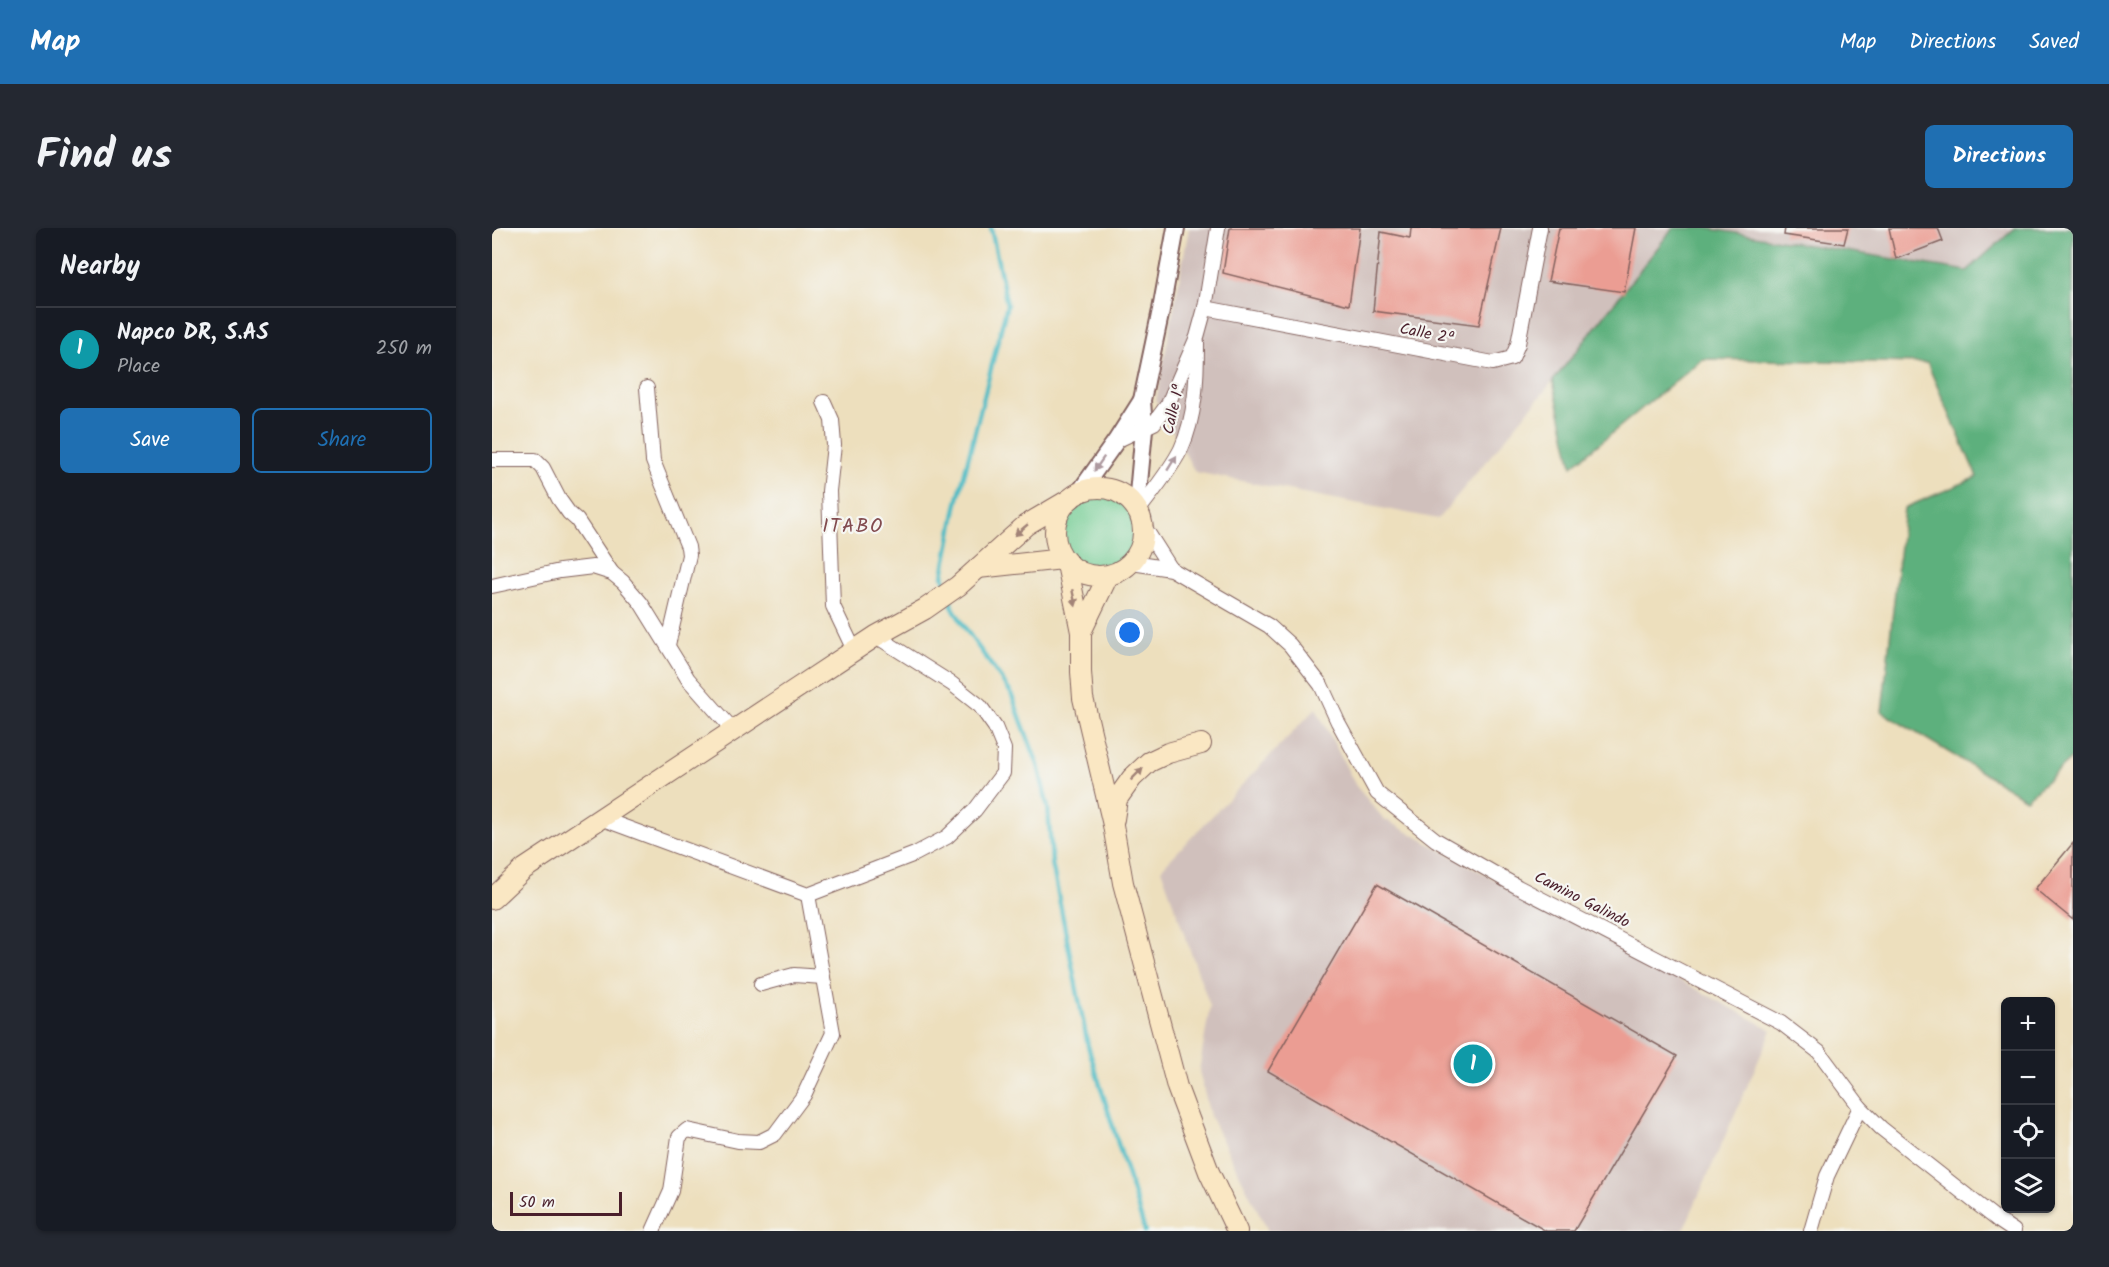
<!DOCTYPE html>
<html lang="en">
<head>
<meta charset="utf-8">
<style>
  body { margin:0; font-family:Kalam,sans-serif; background:#242831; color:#f1f3f6 }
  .controls { position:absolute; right:18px; bottom:18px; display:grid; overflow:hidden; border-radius:9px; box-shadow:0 2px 4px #0004 }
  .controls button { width:54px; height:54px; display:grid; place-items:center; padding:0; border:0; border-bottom:2px solid #363941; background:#171b24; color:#f1f3f6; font:30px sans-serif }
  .scale { position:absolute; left:18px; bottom:15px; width:112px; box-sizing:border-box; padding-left:6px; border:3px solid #4a1f2b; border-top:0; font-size:16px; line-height:21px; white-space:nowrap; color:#4a1f2b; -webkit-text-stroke:4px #f6f6f2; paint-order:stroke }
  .you { position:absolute; left:638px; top:405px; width:21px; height:21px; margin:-15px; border:4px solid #fff; border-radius:50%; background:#1a73e8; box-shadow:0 0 0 9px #1a73e833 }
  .badge { display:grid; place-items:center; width:39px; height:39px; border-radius:50%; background:#1f6fb2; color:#fff; font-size:20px; font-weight:700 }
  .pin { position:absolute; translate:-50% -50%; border:3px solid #fff; box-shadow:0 2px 6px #0006 }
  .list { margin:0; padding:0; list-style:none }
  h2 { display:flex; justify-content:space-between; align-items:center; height:78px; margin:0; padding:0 24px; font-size:26px }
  h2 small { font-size:20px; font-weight:400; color:#9ea1a6 }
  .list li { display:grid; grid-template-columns:39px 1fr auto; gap:18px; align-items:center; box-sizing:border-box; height:84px; padding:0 24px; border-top:2px solid #363941 }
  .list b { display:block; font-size:22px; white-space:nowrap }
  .list p { margin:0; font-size:20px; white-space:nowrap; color:#9ea1a6 }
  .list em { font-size:20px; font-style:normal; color:#9ea1a6 }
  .actions { display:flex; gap:12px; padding:18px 24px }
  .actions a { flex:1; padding:14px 0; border:2px solid #1f6fb2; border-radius:9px; text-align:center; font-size:21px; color:#1f6fb2 }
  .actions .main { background:#1f6fb2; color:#fff }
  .icon { flex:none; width:33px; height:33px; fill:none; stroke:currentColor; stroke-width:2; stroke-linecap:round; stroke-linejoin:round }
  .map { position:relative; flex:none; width:1581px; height:1003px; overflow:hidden; border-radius:9px }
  header { display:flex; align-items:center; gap:36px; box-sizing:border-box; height:84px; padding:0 30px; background:#1f6fb2; color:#fff }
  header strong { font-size:28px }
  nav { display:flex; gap:33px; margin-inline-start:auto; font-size:21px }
  .intro { display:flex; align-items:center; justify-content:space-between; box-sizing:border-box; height:144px; padding:0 36px }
  h1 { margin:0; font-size:42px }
  .button { padding:15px 27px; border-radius:9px; background:#1f6fb2; color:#fff; font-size:21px; font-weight:700 }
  main { display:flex; gap:36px; padding:0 36px }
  aside { flex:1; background:#171b24; border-radius:9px; box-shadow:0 2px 4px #0004 }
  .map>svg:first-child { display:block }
  .industrial { fill:#d0c0bc }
  .green { fill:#72cc93; stroke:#5e765f; stroke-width:1.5 }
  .forest { fill:#5db07d; stroke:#546854; stroke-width:1.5 }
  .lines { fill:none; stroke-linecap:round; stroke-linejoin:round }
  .stream { stroke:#4cbbc4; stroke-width:4.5 }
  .building { fill:#eb9d93 }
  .minor-casing { stroke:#83625e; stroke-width:16 }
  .tertiary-casing { stroke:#83625e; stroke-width:20 }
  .secondary-casing { stroke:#83625e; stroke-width:22 }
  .minor { stroke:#fff; stroke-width:14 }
  .tertiary { stroke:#fff; stroke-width:16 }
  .secondary { stroke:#fae7c3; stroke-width:20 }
  .oneway { fill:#ae9aa0 }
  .oneway2 { fill:#a28377 }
  .labels { text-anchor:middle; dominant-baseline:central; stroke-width:4.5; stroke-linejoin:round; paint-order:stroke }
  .street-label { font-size:16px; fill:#4a1f2b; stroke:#f6f6f2 }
  .quarter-label { font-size:20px; letter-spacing:1.5px; fill:#824b4f; stroke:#f6f6f2 }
</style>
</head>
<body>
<header>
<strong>Map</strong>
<nav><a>Map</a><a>Directions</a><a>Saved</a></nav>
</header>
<div class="intro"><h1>Find us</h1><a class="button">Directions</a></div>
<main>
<aside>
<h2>Nearby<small></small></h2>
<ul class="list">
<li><span class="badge" style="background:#0f9aa8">1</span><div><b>Napco DR, S.AS</b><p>Place</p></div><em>250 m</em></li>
</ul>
<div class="actions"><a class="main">Save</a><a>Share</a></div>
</aside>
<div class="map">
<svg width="1581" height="1003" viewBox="0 0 1581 1003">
  <rect width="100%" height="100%" fill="#f6f6f2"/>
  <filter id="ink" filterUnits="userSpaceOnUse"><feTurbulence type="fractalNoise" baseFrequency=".0167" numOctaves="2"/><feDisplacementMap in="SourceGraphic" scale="12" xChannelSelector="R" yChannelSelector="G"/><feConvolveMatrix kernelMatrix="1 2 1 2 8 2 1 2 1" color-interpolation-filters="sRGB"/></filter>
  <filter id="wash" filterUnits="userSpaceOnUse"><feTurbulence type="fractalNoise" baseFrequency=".008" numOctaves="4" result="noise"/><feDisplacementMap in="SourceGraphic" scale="24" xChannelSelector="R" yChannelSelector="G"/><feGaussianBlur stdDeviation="1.35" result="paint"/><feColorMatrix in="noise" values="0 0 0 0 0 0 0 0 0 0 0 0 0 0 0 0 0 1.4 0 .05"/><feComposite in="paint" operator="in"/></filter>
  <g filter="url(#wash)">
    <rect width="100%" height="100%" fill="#eddfbd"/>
    <!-- industrial -->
    <g class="industrial">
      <path d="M697,0H1181L1061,153L946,291L703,244L664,173Z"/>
      <path d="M1214,0H1523L1476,43Z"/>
      <path d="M824,480L864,558L892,591L1280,802L1191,1003H776L718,888L707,843L718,778L669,641Z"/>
    </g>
    <!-- green -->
    <circle class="green" cx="608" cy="304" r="39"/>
    <!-- forest -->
    <path class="forest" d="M1181,0H1214L1475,43L1523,0H1581V529L1534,571L1390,484L1412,280L1485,249L1435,135L1210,131L1080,238L1061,153Z"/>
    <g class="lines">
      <!-- stream -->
      <g class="stream">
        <path d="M455,360L451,348L464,279L515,77L499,0"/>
        <path d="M458,371L460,378L475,403L519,465L546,537L556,580L560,635L596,818L653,1003"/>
      </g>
    </g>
    <g id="blocks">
      <!-- building -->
      <g class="building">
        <path d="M738,0H868L857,77L731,45Z"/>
        <path d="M919,0H1009L987,97L881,83L889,4L918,10Z"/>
        <path d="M1067,0H1144L1132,64L1056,53Z"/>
        <path d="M1293,0H1356L1352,16L1292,7Z"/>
        <path d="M1397,0H1446L1451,13L1404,31Z"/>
        <path d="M1581,615V692L1543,661Z"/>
        <path d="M885,656L1185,828L1082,1003H1054L776,843Z"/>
      </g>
    </g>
  </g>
  <g filter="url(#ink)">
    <use href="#blocks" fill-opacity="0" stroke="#83625e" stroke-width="1.5"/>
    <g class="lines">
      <!-- minor casing -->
      <g class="minor-casing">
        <g id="minor">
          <path d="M713,80L1001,135L1020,130L1026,116L1048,0"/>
          <path d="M155,160L161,233L196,319L197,327L176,417"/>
          <path d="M332,174L340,192L342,217L337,263L341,378L362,422"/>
          <path d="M624,213L662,195L676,176L705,109L713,80L726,0"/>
          <path d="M0,232H43L51,240L67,271L77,285L85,292L120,345"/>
          <path d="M646,283C661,263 678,243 689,221C704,188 705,150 705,114"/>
          <path d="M651,297L679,341"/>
          <path d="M640,335L679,341L777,398L798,417L829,457L846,494L885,565L944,612L1026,659L1289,795L1327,824L1368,879L1389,900L1507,993L1522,1003"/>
          <path d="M0,358L68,343L101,339L120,345L131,354L149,375L196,451L241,502"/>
          <path d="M108,590L316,667L423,626L455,609L483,582L511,545L512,521L503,499L488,478L460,456L384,408"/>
          <path d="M269,756L302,747L331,749"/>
          <path d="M161,1003L179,963L187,909L195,902L246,913L267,914L283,906L312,867L341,805L316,667"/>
          <path d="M1319,1003L1335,948L1368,879"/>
        </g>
      </g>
      <!-- tertiary casing -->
      <g class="tertiary-casing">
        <g id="tertiary">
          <path d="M587,265L624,213L650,172"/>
          <path d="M642,277L646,266L652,201L650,172L669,82L684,0"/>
        </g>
      </g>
      <!-- secondary casing -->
      <g class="secondary-casing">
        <g id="secondary">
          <circle cx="607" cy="304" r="44"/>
          <path d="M575,336L589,404V444L591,470L621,597L631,655L685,859L717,944L745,1003"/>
          <path d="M486,340L571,331"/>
          <path d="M589,404L616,348"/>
          <path d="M622,591L625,571L640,550L657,534L676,525L709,516"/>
          <path d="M0,671L32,641L384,408L433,381L466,358L534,297L578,271"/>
        </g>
      </g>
      <!-- minor -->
      <use href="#minor" class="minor"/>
      <!-- tertiary -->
      <use href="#tertiary" class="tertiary"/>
      <!-- secondary -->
      <use href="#secondary" class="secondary"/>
    </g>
    <!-- one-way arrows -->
    <defs><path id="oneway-solid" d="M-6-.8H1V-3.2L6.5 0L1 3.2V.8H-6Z" transform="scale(1.5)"/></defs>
    <g class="oneway">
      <use href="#oneway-solid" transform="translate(680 235) rotate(-58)"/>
      <use href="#oneway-solid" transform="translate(607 236) rotate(125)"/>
    </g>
    <g class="oneway2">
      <use href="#oneway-solid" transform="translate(529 302) rotate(140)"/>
      <use href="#oneway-solid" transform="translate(582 370) rotate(78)"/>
      <use href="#oneway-solid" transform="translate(645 546) rotate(-45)"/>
    </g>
  </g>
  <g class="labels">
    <!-- street labels -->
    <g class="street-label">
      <text transform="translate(935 106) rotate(11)">Calle 2ª</text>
      <text transform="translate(682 181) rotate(-77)">Calle 1ª</text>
      <text transform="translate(1090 672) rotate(27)">Camino Galindo</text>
    </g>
    <!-- quarter labels -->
    <g class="quarter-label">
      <text x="361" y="299">ITABO</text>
    </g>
  </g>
</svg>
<div class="controls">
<button>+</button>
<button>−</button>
<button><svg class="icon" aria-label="locate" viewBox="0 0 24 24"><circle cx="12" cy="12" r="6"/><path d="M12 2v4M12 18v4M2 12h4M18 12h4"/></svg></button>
<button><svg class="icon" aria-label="layers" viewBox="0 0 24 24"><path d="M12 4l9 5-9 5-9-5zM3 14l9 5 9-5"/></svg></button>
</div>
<div class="scale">50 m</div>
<div class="you"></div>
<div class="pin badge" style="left:981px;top:836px;background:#0f9aa8">1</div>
</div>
</main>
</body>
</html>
